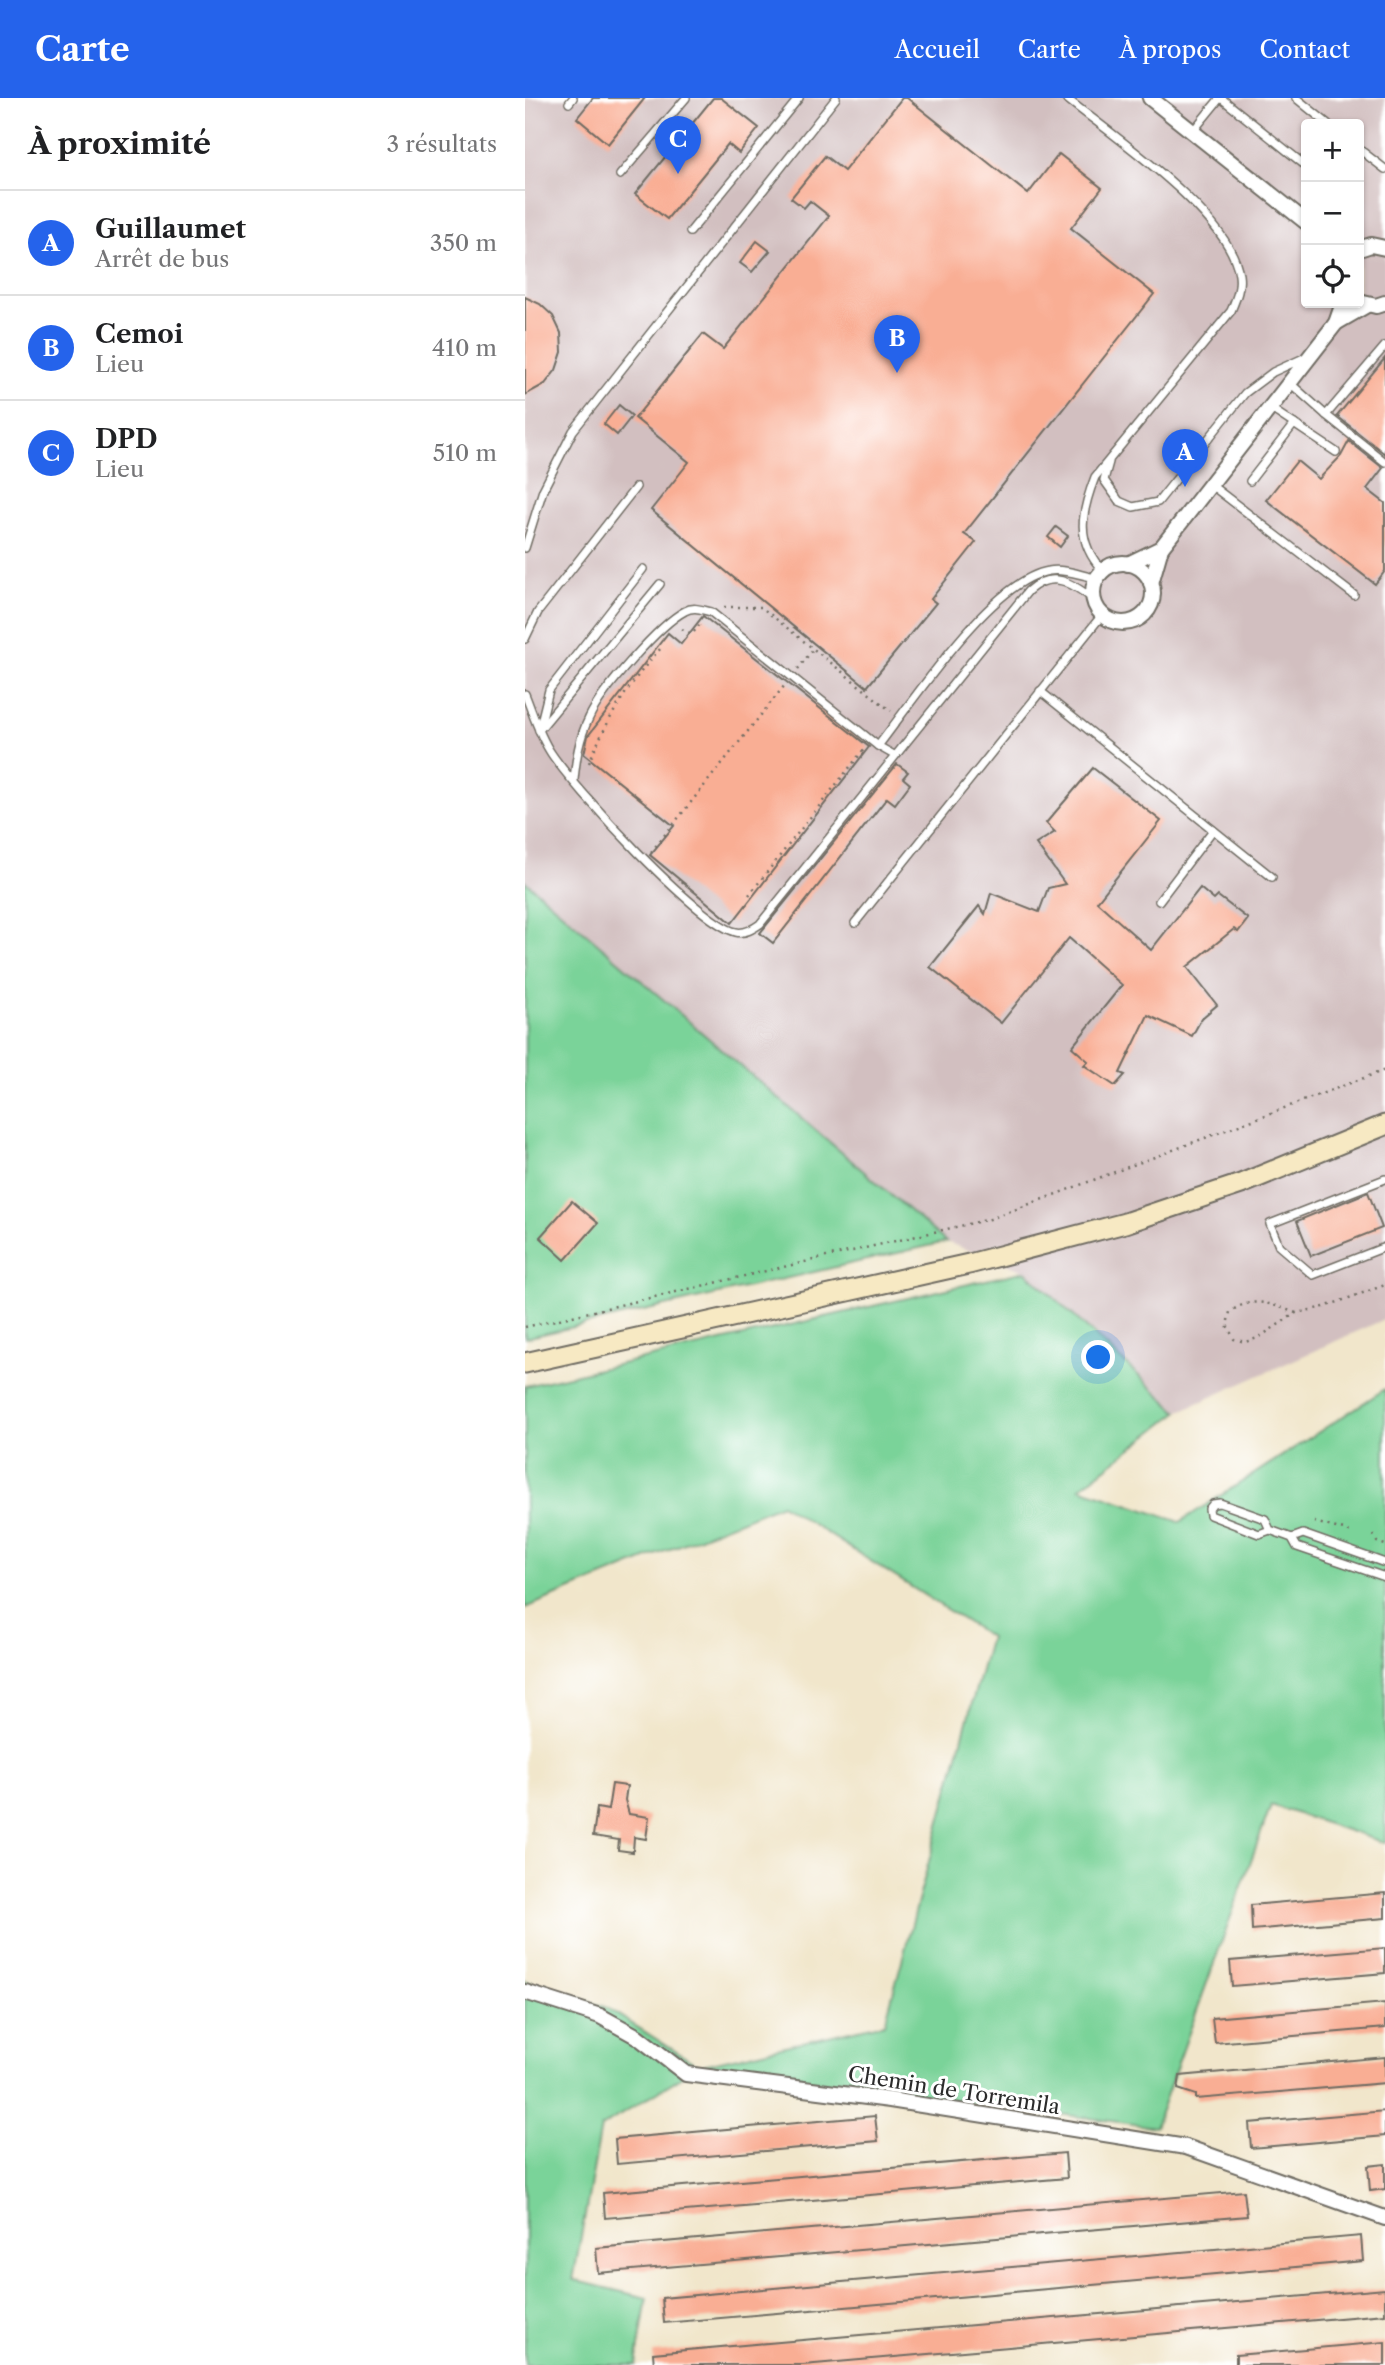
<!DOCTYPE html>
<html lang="fr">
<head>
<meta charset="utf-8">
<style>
  body { margin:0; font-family:"Libre Caslon Text",serif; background:#f6f6f6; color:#202124 }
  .controls { position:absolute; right:21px; top:21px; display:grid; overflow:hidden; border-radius:7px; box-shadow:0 2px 5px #0004 }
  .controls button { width:63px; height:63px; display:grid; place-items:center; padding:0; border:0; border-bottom:2px solid #e0e0e0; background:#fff; color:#202124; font:35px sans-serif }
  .you { position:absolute; left:574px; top:1260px; width:24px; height:24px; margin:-18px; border:5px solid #fff; border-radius:50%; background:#1a73e8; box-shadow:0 0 0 10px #1a73e833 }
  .badge { display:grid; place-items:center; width:46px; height:46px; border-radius:50%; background:#2563eb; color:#fff; font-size:23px; font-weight:700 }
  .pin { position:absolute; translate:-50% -58px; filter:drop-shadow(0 2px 4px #0008) }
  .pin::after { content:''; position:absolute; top:37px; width:24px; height:21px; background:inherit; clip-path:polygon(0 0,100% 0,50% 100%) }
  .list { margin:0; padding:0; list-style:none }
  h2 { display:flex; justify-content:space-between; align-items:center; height:91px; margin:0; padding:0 28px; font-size:30px }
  h2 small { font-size:23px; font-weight:400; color:#757577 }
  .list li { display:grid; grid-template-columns:46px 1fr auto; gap:21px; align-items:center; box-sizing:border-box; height:105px; padding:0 28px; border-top:2px solid #e0e0e0 }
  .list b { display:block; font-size:26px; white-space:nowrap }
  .list p { margin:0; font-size:23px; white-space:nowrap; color:#757577 }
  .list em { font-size:23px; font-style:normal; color:#757577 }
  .icon { flex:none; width:38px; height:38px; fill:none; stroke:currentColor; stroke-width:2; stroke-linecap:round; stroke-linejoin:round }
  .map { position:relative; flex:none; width:860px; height:2267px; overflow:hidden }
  header { display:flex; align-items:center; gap:42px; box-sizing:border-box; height:98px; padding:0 35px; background:#2563eb; color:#fff }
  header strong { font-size:33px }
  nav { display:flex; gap:38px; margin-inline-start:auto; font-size:24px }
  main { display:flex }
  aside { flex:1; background:#fff }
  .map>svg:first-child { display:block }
  .industrial { fill:#d2bfc0; fill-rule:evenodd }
  .green { fill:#7ad399; stroke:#527f62; stroke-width:2 }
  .building { fill:#f9ae94 }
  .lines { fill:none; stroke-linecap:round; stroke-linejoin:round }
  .service-casing { stroke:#706c63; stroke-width:10 }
  .minor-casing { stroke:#706c63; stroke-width:18 }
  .secondary-casing { stroke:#706c63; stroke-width:23 }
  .path { stroke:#706c63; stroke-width:2.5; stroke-dasharray:2 5; stroke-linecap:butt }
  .service { stroke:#fff; stroke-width:7 }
  .minor { stroke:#fff; stroke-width:14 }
  .secondary { stroke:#f7e9c3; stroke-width:19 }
  .labels { text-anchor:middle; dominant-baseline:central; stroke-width:6; stroke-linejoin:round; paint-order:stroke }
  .street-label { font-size:21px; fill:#2b2b2b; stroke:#fff }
</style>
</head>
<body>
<header>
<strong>Carte</strong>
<nav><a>Accueil</a><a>Carte</a><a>À propos</a><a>Contact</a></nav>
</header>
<main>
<aside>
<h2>À proximité<small>3 résultats</small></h2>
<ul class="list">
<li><span class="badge">A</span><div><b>Guillaumet</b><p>Arrêt de bus</p></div><em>350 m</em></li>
<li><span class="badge">B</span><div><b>Cemoi</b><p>Lieu</p></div><em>410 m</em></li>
<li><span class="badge">C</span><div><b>DPD</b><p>Lieu</p></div><em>510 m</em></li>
</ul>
</aside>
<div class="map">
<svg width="860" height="2267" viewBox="0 0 860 2267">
  <rect width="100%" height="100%" fill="#fff"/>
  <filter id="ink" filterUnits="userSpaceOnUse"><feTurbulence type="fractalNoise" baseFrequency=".0143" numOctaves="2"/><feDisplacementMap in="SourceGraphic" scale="14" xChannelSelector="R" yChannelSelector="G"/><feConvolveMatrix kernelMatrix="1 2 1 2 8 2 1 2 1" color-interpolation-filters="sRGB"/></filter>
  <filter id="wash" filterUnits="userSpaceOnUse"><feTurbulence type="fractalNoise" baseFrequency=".00686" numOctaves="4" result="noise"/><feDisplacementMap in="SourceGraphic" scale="28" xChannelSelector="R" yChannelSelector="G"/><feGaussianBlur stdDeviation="1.57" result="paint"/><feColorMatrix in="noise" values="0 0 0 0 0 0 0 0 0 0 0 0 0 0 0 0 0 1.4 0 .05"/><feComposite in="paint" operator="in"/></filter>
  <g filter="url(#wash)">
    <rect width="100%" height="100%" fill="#f1e6cb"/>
    <!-- industrial -->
    <path class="industrial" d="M0,0H860V1221L653,1314L500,1173L421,1144L0,783ZM781,26H834V205H781Z"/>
    <!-- green -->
    <g class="green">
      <path d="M0,783L421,1144L0,1240Z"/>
      <path d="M500,1173L653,1314L555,1390L655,1424L860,1291V1745L746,1707L630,2029L174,1968L76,2029L48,2182L122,2200L111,2267H0V1883L82,1910L174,1968L360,1925L465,1539L256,1406L0,1510V1288Z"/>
    </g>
    <g id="blocks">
      <!-- building -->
      <g class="building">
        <path d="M68,0H120L83,46L52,20Z"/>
        <path d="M188,0H196L234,30L214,55L203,46L142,121L110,96Z"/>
        <path d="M377,0H382L503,96L534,56L577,90L546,130L629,196L439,436L451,444L406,501L411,505L342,589L126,412L164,364L110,320L178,236L198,251L304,118L285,103L279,110L266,100L300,58L319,73Z"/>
        <path d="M232,143L245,153L227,174L215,165Z"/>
        <path d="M0,199L15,206L28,218L36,235L37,254L31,272L20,286L0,297Z"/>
        <path d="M860,260V356L812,318Z"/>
        <path d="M94,307L107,318L92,337L79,326Z"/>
        <path d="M824,343L858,370L842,391L860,405V473L850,486L741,402L772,363L794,381L816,358Z"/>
        <path d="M531,429L543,438L535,449L523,439Z"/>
        <path d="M178,518L344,649L207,825L125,757L149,728L59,656L63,638L143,535L156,546Z"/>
        <path d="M372,666L383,674L378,680L385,686L370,706L362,700L248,845L235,835Z"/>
        <path d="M568,670L636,723L572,804L626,852L675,790L689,802L693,798L723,821L713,834L709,831L662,869L692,907L677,920L667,938L623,917L595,975L600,977L590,988L559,967L563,963L547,949L597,887L544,840L476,925L405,869L454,808L460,816L466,795L514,814L523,790L540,786L511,746L530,734L521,725Z"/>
        <path d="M843,1094L857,1130L786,1158L772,1123Z"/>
        <path d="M47,1103L73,1125L40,1162L15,1139Z"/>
        <path d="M87,1686L102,1688L100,1702L104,1716L124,1719L121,1741L109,1739L108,1754L93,1752L94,1742L68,1738L72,1710L83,1712Z"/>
        <path d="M860,1795V1820L727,1832L726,1807Z"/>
        <path d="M860,1850V1875L707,1888L705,1863Z"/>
        <path d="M860,1905V1930L690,1945L687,1920Z"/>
        <path d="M860,1959V1985L671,2001V1997L653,1991L655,1978Z"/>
        <path d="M860,2013V2038L726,2050L724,2025Z"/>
        <path d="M350,2018L353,2043L92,2066L90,2041Z"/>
        <path d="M540,2055L542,2080L80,2120L78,2095Z"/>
        <path d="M860,2066V2091L845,2093L843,2068Z"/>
        <path d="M719,2093L722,2118L73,2175L71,2150Z"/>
        <path d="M836,2138L838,2163L139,2225L137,2200Z"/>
        <path d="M860,2191V2216L278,2267H129L128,2255Z"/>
        <path d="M860,2244V2267H711V2257Z"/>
      </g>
    </g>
  </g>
  <g filter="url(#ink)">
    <use href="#blocks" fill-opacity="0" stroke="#706c63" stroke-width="2"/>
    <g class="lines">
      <!-- service casing -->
      <g class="service-casing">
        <g id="service">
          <path d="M541,0C588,38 706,117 714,177C716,190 711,201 706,213L570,379C556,415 550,443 578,473"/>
          <path d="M696,0L781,68"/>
          <path d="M771,0L803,26"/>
          <path d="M44,5L48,0"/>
          <path d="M668,33L695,0"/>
          <path d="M834,51L860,71"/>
          <path d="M95,77L161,0"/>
          <path d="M165,134L274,0"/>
          <path d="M860,248L801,317L860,364"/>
          <path d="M765,285L801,317"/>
          <path d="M745,310L769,326"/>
          <path d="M584,364L579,382L594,403L608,409L633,404L720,295L748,274L781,259"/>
          <path d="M725,383L769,326L811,354"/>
          <path d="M686,387L829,497"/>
          <path d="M0,450L18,392L48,333L311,0"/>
          <path d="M0,541L13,514L111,389"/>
          <path d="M515,593L747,779"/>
          <path d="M0,596C8,616 14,637 26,655C49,690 174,826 211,834C220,836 228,831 235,826L503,493C527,471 547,485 568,501"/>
          <path d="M15,631L135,486"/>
          <path d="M14,632L24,592L118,471"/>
          <path d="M353,648C389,602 467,482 524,473C539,470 557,478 572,480"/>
          <path d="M49,682C51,661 54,640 64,620C76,593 135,526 160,513C169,508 177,512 186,514L353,648L369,657"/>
          <path d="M634,803L688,732"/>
          <path d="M330,825L577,517"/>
          <path d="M860,1081L745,1126L754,1148L788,1177L860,1149"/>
          <path d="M745,1432L740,1421L695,1405L688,1406L684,1411L685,1417L734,1436L745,1432L767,1440L772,1449L860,1479"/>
          <path d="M767,1440L778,1436L860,1465"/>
        </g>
      </g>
      <!-- minor casing -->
      <g class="minor-casing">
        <g id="minor">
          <path d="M625,0L781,124"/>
          <path d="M834,151L846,147L860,150"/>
          <path d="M834,204L851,208L860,205"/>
          <path d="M811,225L818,205"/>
          <circle cx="598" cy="495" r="30"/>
          <path d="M603,466L636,450"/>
          <path d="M626,485L636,450L811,225L842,207"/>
          <path d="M0,1894L75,1918L113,1939L161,1976L365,2002L661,2049L860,2120"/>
        </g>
      </g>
      <!-- secondary casing -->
      <g class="secondary-casing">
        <path id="secondary" d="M0,1265L444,1166L600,1125L716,1086L860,1027"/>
      </g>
      <!-- path -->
      <g class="path">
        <path d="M199,509H236L366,613"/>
        <path d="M157,531L167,536L177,524"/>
        <path d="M273,571L288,551"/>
        <path d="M64,665C82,621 104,585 136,550"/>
        <path d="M126,754L260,587"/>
        <path d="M224,797L340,650"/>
        <path d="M771,1215C746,1206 728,1197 705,1214L702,1227L709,1241L720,1244L733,1240L771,1215L799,1209L860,1187"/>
        <path d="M0,1229L465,1121L860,972"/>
        <path d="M789,1424L826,1434"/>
        <path d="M848,1437L852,1444L860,1447"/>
      </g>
      <!-- service -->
      <use href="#service" class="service"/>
      <!-- minor -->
      <use href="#minor" class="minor"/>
      <!-- secondary -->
      <use href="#secondary" class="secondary"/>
    </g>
  </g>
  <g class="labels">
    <!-- street labels -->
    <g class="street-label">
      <text transform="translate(429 1992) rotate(9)">Chemin de Torremila</text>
    </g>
  </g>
</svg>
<div class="controls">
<button>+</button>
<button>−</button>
<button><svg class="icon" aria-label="locate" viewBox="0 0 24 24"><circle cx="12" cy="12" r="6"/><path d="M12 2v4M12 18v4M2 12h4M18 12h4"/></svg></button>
</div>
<div class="you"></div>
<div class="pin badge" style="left:660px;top:389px">A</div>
<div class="pin badge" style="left:372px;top:275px">B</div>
<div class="pin badge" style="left:153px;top:76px">C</div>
</div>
</main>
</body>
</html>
